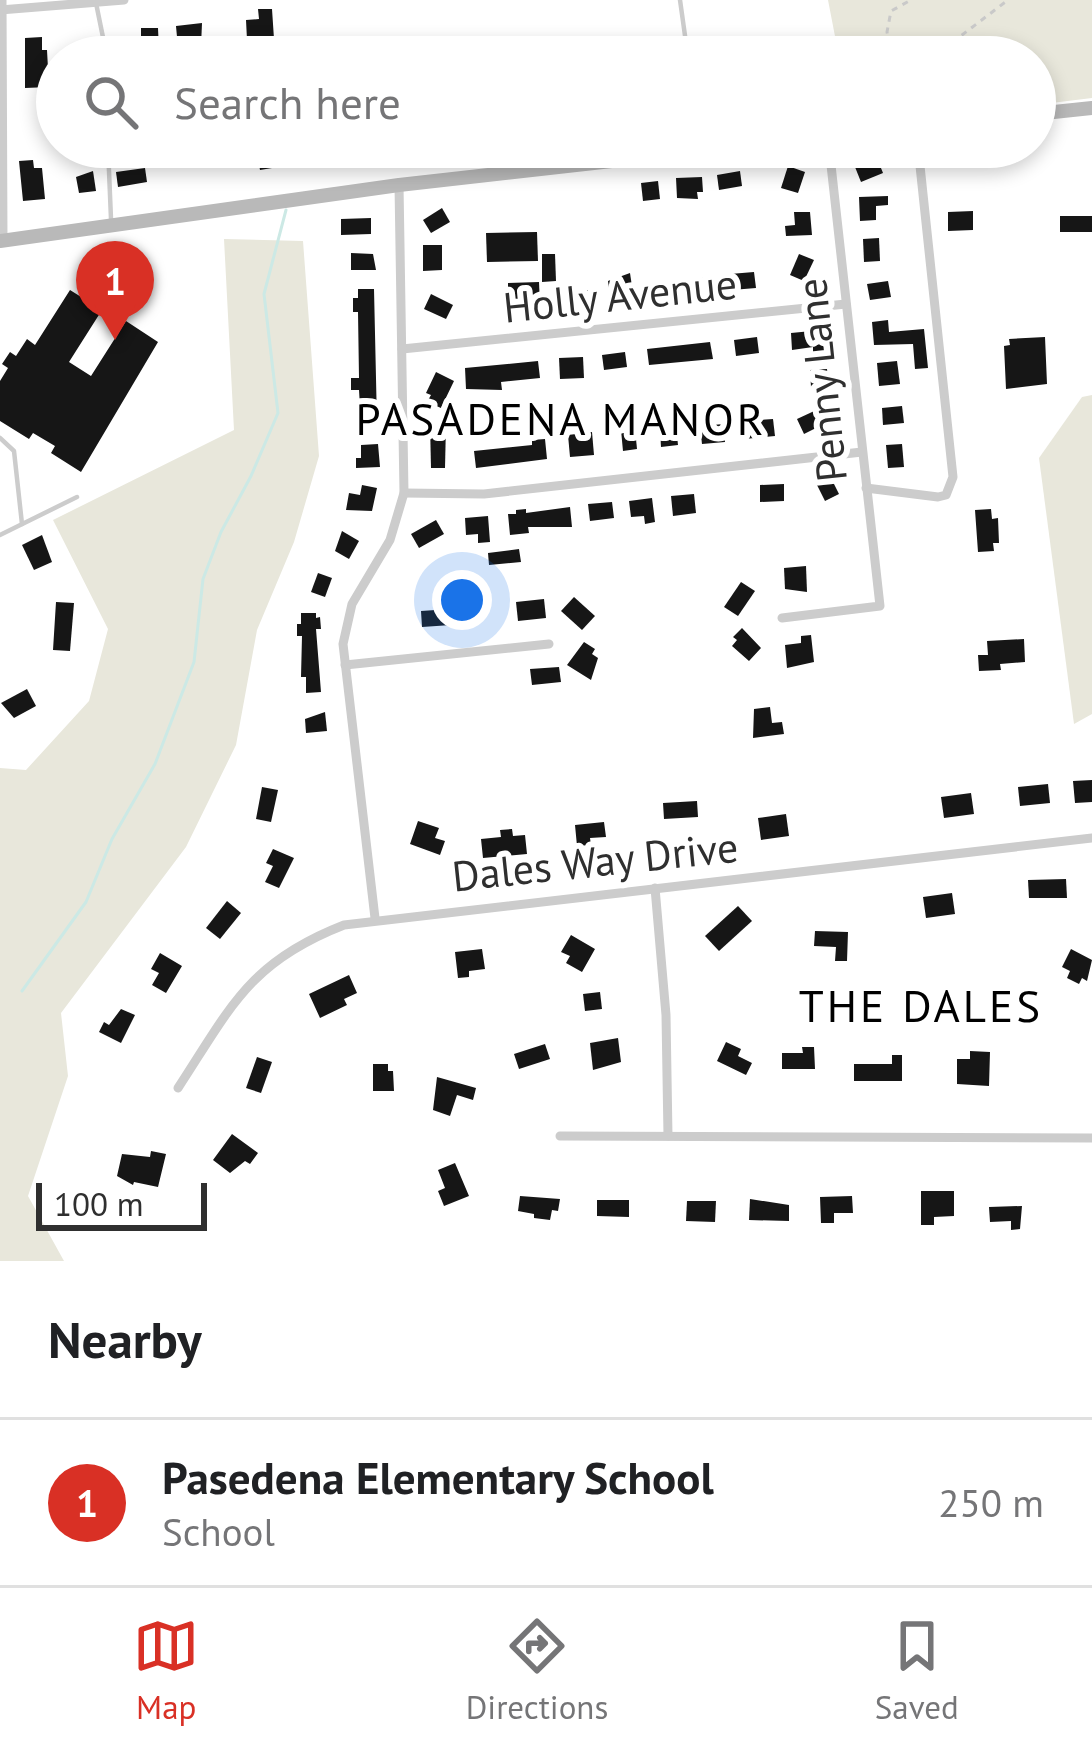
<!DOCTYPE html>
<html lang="en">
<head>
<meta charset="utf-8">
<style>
  body { margin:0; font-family:"PT Sans",sans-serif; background:#f6f6f6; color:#202124 }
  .scale { position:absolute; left:36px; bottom:30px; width:171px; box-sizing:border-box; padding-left:12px; border:6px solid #2f2f2f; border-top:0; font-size:33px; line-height:42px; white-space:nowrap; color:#2f2f2f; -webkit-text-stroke:9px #fff; paint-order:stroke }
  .you { position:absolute; left:462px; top:600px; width:42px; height:42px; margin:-30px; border:9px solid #fff; border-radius:50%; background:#1a73e8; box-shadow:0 0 0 18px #1a73e833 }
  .badge { display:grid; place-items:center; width:78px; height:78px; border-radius:50%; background:#d93025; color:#fff; font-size:39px; font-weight:700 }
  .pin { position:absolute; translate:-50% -99px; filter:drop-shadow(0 3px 6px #0008) }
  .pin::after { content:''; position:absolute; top:63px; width:42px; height:36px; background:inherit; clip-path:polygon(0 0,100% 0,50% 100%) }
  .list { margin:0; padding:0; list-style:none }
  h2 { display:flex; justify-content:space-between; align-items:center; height:156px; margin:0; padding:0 48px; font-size:51px }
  h2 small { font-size:39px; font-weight:400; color:#757577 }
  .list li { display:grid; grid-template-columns:78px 1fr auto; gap:36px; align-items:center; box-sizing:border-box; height:168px; padding:0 48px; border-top:3px solid #e0e0e0 }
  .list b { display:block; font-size:45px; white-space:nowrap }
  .list p { margin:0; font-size:39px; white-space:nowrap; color:#757577 }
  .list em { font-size:39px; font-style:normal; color:#757577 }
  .icon { flex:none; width:66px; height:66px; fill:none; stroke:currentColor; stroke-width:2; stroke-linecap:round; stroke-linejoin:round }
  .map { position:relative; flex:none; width:1092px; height:1261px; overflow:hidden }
  .search { position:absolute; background:#fff; box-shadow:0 6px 18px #0003; left:36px; right:36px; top:36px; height:132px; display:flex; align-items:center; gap:30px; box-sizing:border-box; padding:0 42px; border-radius:66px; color:#757577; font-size:45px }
  .sheet { height:324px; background:#fff }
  nav { display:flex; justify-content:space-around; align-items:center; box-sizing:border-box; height:168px; border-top:3px solid #e0e0e0; background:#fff; font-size:33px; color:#757577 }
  nav a { display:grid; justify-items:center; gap:6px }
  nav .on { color:#d93025 }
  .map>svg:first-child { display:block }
  .green { fill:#e8e7db }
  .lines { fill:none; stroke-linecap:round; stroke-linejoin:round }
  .stream { stroke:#cce9e5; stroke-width:3 }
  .building { fill:#161616 }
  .path { stroke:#c9c9c9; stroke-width:3; stroke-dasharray:6 6; stroke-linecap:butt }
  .service { stroke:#ccc; stroke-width:4.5 }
  .minor { stroke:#ccc; stroke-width:9 }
  .secondary { stroke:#b9b9b9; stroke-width:14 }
  .labels { text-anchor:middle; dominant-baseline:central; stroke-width:12; stroke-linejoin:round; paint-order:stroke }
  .street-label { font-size:42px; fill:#2f2f2f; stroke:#fff }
  .neighbourhood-label { font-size:45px; letter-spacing:3px; fill:#000; stroke:#fff }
</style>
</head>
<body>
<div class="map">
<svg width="1092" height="1261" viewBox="0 0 1092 1261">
  <rect width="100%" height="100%" fill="#fff"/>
  <!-- green -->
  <g class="green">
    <path d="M828,0H1092V98L1035,105V57H839Z"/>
    <path d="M224,239L303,241L319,456L294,542L257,630L236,745L186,847L61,1013L68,1076L28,1196L64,1261H0V768L26,770L89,701L108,629L53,520L234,430Z"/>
    <path d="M1092,395V714L1074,724L1039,458L1082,397Z"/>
  </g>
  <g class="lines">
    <!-- stream -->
    <path class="stream" d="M22,991L86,902L112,839L155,764L194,662L203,579L221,532L251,476L278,413L264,294L286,210"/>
  </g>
  <!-- building -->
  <g class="building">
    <path d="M258,9H272L274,39L247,40L246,20L259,19Z"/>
    <path d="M202,23L201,46L178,48L176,26Z"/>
    <path d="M141,28H158L159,51L126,52L125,37L141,36Z"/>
    <path d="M42,37V50H47L49,87L25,88V38Z"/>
    <path d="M335,147H356L357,160L336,161Z"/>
    <path d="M276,151L278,167L260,170L257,153Z"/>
    <path d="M877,158L883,173L861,182L855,167Z"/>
    <path d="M33,160L34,168H42L45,199L23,201L19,161Z"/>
    <path d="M788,166L805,172L798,193L781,188Z"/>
    <path d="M145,168L147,182L118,187L116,172Z"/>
    <path d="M93,171L96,191L79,193L76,177Z"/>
    <path d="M740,171L742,186L719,190L717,175Z"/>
    <path d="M702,177L703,192H697L698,199L677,198L676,178Z"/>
    <path d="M658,181L660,199L643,201L641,183Z"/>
    <path d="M888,196V205L876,206V220L860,221L859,197Z"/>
    <path d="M442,208L450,222L431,233L423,220Z"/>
    <path d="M973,211V230L948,231V212Z"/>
    <path d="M794,212H810L812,235L786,236L785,226L795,225Z"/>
    <rect x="1060" y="216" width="32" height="16"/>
    <path d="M371,218V234L341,235V219Z"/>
    <path d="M537,232L538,261L487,262L486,233Z"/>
    <path d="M879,238L880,261L864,262L863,239Z"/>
    <path d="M423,245H442V270L423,271Z"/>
    <path d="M351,253L373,254L376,270H351Z"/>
    <path d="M542,254H555L556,281L542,282Z"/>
    <path d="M799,254L814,260L804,281L790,275Z"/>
    <path d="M754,272L756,288L732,290L730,274Z"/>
    <path d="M630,273L634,300L611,303L608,281Z"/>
    <path d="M707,277L708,293L691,295L690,279Z"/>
    <path d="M888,281L891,297L870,300L867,284Z"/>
    <path d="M539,282L540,305L508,302V283Z"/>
    <path d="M358,289H374L377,423L361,424L359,390H351V378H359L358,312H353V298H358Z"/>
    <path d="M70,290L102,310L69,362L91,376L126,321L158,342L81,472L51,453L55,446L33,433L29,439L0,421V381L8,368L2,364L10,352L16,356L27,339L35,345Z"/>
    <path d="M594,290V306L571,307L570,291Z"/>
    <path d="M431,294L453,305L446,319L424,309Z"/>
    <path d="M888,320L889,332L924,329L928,368L915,369L913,344L874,345L872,322Z"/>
    <path d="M822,330L824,352L813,353V347L792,350L791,333Z"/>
    <path d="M757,337L759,353L736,356L734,340Z"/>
    <path d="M1045,337L1047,384L1006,389L1004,346L1010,345L1009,339Z"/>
    <path d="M710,342L713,359L649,365L647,349Z"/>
    <path d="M625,352L627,367L604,370L602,355Z"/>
    <path d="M583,357L584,378L560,379L559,358Z"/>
    <path d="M538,361L540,378L501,382L502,390L466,389L465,368Z"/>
    <path d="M897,361L900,384L879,386L877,363Z"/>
    <path d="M827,369L829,392L819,393V387H811L810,370Z"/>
    <path d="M436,372L454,381L441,408L427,402L431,395L426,393Z"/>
    <path d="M825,406L832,420L804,434L797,419Z"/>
    <path d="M902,406L904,423L883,425L882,408Z"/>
    <path d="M773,419L775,436L745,439L744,421Z"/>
    <path d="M430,424H446L445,468H431Z"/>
    <path d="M724,424L725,442L702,444L700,426Z"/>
    <path d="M676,427L678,445L661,447L660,429Z"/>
    <path d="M635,429L637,449L623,451L621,430Z"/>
    <path d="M592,432L594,455L570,457L568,435Z"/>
    <path d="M545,439L547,459L476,468L474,451L532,445V440Z"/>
    <path d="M378,444L380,467L356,468V458H361V445Z"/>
    <path d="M902,444L904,467L888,468L886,445Z"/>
    <path d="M829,474L839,494L825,501L815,481Z"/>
    <path d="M784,484V501L760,502V485Z"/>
    <path d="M362,485L377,488L372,511L346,510L349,493L360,495Z"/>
    <path d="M694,494L696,513L673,516L671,496Z"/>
    <path d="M652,498L655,522L645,524L644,516L631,517L629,501Z"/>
    <path d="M612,502L614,518L590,521L588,504Z"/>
    <path d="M570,507L572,527H528L529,533L510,535L508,514H516V510L526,509V513Z"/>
    <path d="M991,509L992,519L998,518L999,543H993L994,551L978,552L975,510Z"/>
    <path d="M488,516L490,542L478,543V534L466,535L465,518Z"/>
    <path d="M436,520L444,534L419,548L411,534Z"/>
    <path d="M342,531L359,541L349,559L335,551Z"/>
    <path d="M42,535L52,562L34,570L22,545Z"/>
    <path d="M519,549L521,562L489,565L488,553Z"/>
    <path d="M806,566L807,592L785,589L784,568Z"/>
    <path d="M318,573L332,578L325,597L311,592Z"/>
    <path d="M741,582L755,591L738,616L724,607Z"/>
    <path d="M574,597L595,616L582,630L561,611Z"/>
    <path d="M544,599L546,618L518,621L516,602Z"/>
    <path d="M56,602L74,603L70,651L53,650Z"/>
    <path d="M450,609L451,625L422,627L421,611Z"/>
    <path d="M301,613H316V618L320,617L321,629H316L321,692L306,693V677H301L302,636H297V624H301Z"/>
    <path d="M742,628L761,648L749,661L732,646L737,640L733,637Z"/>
    <path d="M811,635L814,662L787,668L785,645L801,643V636Z"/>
    <path d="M1024,639L1025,662L1000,664L1001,670L979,671L978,655H988L987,641Z"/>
    <path d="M584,642L595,649L592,654L598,658L591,680L567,665Z"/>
    <path d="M559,667L561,682L532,685L530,669Z"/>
    <path d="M27,689L36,706L14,718L1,703Z"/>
    <path d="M770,707L772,723L782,722L784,734L753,738L754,709Z"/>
    <path d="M325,712L327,731L306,733L305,719Z"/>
    <path d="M1092,780V802L1075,803L1073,781Z"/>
    <path d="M1048,784L1050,803L1020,806L1018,787Z"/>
    <path d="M262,787L278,790L271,822L256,819Z"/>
    <path d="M971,793L974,814L944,818L941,797Z"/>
    <path d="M697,801L698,817L664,819L663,803Z"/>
    <path d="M786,814L789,836L761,840L758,818Z"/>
    <path d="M418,821L439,828L435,838L445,841L440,855L410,844Z"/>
    <path d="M604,822L606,837L590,838L591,845L577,846L575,825Z"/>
    <path d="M512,829L513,836L525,835L527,854L483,858L481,839L501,837L500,830Z"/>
    <path d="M273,849L294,858L279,888L265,882L273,866L266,863Z"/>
    <path d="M1066,879L1067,898H1029L1028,880Z"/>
    <path d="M952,893L955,914L926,918L923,897Z"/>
    <path d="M227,901L241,913L220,939L206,928Z"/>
    <path d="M738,906L752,921L719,951L705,936Z"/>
    <path d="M815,931L848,932L847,961H835L836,947L814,946Z"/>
    <path d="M571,935L595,949L582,972L566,963L570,956L561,952Z"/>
    <path d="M482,949L485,969L469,971V977L458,978L455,952Z"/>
    <path d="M1071,949L1092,960L1087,981L1082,978L1079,984L1067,978L1070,971L1062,967Z"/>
    <path d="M160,953L182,966L166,993L152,985L159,973L151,969Z"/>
    <path d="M349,975L357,993L344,999L347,1005L320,1018L309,994Z"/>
    <path d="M600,992L602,1009L585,1011L583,994Z"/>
    <path d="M121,1009L135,1015L121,1043L99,1032L104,1022L109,1025Z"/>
    <path d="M618,1038L621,1062L593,1070L590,1043Z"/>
    <path d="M726,1042L741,1049L738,1056L752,1063L746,1075L717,1061Z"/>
    <path d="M545,1044L550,1059L519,1069L514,1054Z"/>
    <path d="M802,1047H814L815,1069H782V1053H803Z"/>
    <path d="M970,1051L990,1052L989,1086L957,1084V1059H970Z"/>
    <path d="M892,1055H902V1081H854V1064H892Z"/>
    <path d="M257,1057L272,1062L261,1093L246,1088Z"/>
    <path d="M373,1064H388V1071H393L394,1091H373Z"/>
    <path d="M437,1077L476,1088L473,1100L457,1095L450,1116L433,1110Z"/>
    <path d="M232,1134L258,1153L250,1164L245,1161L230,1173L213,1160Z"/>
    <path d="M151,1151L166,1154L158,1187L134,1182L133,1185L117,1176L122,1154L150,1157Z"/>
    <path d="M455,1163L469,1196L444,1206L438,1191L445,1188L438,1170Z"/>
    <path d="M921,1191H954V1216L934,1217V1225H921Z"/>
    <path d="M520,1196L560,1199L558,1211L552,1210L550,1220L534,1218V1214L518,1211Z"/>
    <path d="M852,1196L853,1213H834V1223H821L820,1197Z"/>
    <path d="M750,1199L789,1205V1221L749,1220Z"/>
    <path d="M597,1200H629V1217L597,1216Z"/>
    <path d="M687,1201H716L715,1222L686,1221Z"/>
    <path d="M1022,1206L1020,1229L1011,1230V1221L990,1222L989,1207Z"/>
  </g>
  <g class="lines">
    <!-- path -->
    <g class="path">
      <path d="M892,57L887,32L891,11L911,0"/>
      <path d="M933,57L1008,0"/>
    </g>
    <!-- service -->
    <g class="service">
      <path d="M680,0L688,57"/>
      <path d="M96,3L107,57"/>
      <path d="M108,147L111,219"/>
      <path d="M0,438L14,451L22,524"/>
      <path d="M0,535L77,497"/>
    </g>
    <!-- minor -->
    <g class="minor">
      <path d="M2,0L3,240"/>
      <path d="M0,10L124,0"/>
      <path d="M402,349L846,304"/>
      <path d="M866,488L938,497L946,495L953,477L918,147"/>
      <path d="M404,493L484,494L862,452"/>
      <path d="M782,618L880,606L829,147"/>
      <path d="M345,665L549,644"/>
      <path d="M655,888L666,1015L668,1136"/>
      <path d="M375,918L343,644L352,604L390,540L404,493L399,185"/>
      <path d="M178,1088C231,1007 249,962 344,925L1092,838"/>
      <path d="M560,1136L1092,1138"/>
    </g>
    <!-- secondary -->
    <g class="secondary">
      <path d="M1035,114L1092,108"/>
      <path d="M0,241L399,185L736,147"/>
    </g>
  </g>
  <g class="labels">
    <!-- street labels -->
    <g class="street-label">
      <text transform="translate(620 295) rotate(-6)">Holly Avenue</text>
      <text transform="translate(821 380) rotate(-96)">Penny Lane</text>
      <text transform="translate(595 861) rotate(-6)">Dales Way Drive</text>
    </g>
    <!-- neighbourhood labels -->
    <g class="neighbourhood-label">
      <text x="561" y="418">PASADENA MANOR</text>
      <text x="921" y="1005">THE DALES</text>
    </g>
  </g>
</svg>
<div class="scale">100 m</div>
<div class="you"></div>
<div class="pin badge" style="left:115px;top:340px">1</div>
<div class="search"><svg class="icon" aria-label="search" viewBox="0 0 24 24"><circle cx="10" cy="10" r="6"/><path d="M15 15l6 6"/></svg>Search here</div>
</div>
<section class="sheet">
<h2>Nearby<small></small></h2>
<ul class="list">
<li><span class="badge">1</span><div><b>Pasedena Elementary School</b><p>School</p></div><em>250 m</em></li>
</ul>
</section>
<nav>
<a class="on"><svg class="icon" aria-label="map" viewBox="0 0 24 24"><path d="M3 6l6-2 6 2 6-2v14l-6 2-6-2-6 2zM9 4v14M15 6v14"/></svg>Map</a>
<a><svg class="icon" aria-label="directions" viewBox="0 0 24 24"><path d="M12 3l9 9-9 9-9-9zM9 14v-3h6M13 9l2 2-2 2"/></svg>Directions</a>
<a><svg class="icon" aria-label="saved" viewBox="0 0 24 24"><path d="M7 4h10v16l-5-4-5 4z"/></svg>Saved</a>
</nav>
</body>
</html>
